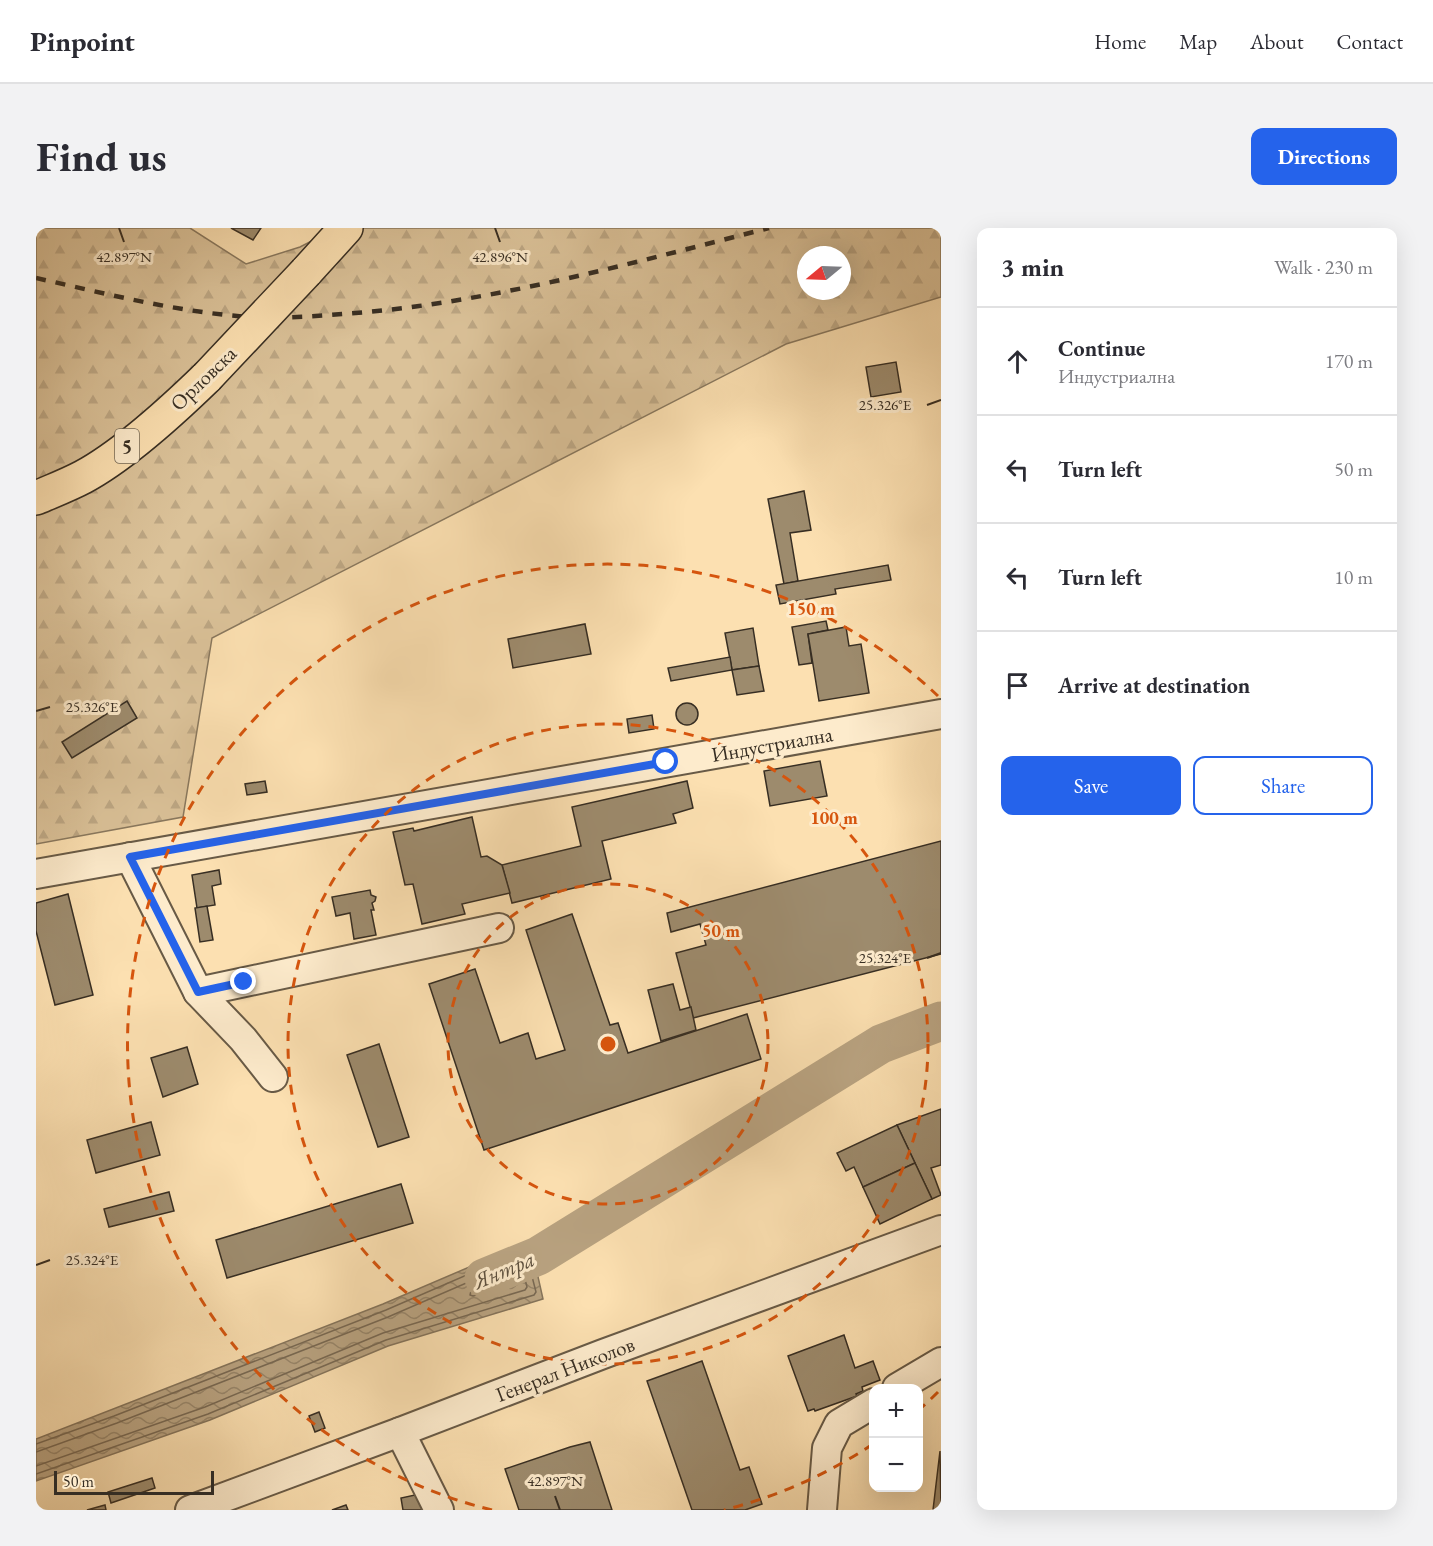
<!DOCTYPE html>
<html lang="en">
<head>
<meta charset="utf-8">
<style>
  body { margin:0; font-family:"EB Garamond",serif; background:#f2f2f3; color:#2b2b33 }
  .controls { position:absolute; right:18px; bottom:18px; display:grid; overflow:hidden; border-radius:12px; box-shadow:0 6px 24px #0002 }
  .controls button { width:54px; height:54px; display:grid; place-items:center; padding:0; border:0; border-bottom:2px solid #e1e1e2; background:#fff; color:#2b2b33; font:30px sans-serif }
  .compass { position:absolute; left:761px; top:18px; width:54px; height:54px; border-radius:50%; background:#fff; box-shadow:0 6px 24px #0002; rotate:251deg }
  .scale { position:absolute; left:18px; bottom:15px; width:160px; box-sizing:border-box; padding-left:6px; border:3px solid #372e23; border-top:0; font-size:16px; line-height:21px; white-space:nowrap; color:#372e23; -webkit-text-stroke:4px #fdebcc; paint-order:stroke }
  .stop { position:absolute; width:18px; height:18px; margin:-14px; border:4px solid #2563eb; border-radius:50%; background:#fff }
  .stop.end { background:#2563eb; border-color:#fff; box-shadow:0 2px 6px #0008 }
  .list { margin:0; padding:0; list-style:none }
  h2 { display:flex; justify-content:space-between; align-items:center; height:78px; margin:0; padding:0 24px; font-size:26px }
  h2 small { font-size:20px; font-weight:400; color:#7c7c81 }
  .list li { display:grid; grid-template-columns:39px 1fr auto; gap:18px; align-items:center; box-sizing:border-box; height:108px; padding:0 24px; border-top:2px solid #e1e1e2 }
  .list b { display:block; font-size:22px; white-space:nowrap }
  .list p { margin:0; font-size:20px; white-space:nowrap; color:#7c7c81 }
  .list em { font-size:20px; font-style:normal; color:#7c7c81 }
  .actions { display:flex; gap:12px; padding:18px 24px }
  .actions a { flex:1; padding:14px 0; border:2px solid #2563eb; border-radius:12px; text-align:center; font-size:21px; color:#2563eb }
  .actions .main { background:#2563eb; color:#fff }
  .icon { flex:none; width:33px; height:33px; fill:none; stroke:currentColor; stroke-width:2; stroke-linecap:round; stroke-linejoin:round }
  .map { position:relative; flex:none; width:905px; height:1282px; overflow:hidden; border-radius:12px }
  header { display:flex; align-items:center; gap:36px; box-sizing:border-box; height:84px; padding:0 30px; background:#fff; border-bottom:2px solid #e1e1e2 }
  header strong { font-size:28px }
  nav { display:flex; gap:33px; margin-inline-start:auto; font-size:21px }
  .intro { display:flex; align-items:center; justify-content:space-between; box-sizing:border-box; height:144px; padding:0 36px }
  h1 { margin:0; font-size:42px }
  .button { padding:15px 27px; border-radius:12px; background:#2563eb; color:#fff; font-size:21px; font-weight:700 }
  main { display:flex; gap:36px; padding:0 36px }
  aside { flex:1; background:#fff; border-radius:12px; box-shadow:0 6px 24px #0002 }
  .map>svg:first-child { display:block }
  .forest { fill:url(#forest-firs); stroke:#89785e; stroke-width:1.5; fill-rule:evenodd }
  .water { fill:url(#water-waves); stroke:#85745b; stroke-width:1.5 }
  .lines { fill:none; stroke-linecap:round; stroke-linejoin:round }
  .shore { stroke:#786852; stroke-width:1.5 }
  .river { stroke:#b9a381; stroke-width:39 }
  .building { fill:#9d8b6d; stroke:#372e23; stroke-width:1.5 }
  .minor-casing { stroke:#685a46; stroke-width:32 }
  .major-casing { stroke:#372e23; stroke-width:36 }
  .minor { stroke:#fdebcc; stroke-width:28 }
  .major { stroke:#fce0b1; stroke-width:33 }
  .rail { stroke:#372e23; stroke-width:4.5; stroke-dasharray:10 10; stroke-linecap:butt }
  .major-bridge-casing { stroke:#372e23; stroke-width:36; stroke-linecap:butt }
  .major-bridge { stroke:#fce0b1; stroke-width:33 }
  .route { stroke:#2563eb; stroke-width:8 }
  .ticks { fill:none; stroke:#372e23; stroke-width:2 }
  .ring { fill:none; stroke:#d6550e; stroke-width:3; stroke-dasharray:10 8 }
  .labels { text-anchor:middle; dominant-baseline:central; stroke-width:6; stroke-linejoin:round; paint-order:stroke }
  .shield { fill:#fdebcc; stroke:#726756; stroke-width:1.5 }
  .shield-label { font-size:20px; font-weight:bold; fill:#372e23 }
  .street-label { font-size:21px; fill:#372e23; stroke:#fdebcc }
  .water-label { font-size:22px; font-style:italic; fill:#5e513f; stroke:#fdebcc }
  .ticks-label { font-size:15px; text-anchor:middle; fill:#372e23; stroke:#fdebcc; stroke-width:6; stroke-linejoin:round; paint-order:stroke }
  .centre { fill:#d6550e; stroke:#fdebcc; stroke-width:3 }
  .ring-label { font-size:18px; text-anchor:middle; font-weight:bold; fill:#d6550e; stroke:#fdebcc; stroke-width:6; stroke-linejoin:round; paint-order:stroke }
</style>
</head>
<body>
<header>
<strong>Pinpoint</strong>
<nav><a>Home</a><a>Map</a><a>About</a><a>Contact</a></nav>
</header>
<div class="intro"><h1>Find us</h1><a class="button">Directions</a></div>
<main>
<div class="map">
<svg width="905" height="1282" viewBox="0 0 905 1282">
  <defs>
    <pattern id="forest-firs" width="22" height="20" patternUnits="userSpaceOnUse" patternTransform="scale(1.5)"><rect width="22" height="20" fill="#dbc299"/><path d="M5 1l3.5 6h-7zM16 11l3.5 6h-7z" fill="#bda784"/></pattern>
    <pattern id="water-waves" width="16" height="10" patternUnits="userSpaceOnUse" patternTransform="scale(1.5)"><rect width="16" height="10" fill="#b9a381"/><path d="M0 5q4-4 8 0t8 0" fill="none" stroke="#978569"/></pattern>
  </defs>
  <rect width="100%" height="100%" fill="#fce0b1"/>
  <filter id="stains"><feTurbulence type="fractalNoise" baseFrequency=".00333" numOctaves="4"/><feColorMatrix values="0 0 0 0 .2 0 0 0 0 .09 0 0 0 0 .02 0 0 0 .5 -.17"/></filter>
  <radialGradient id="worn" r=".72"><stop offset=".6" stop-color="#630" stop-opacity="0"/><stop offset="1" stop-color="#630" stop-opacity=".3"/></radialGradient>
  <!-- forest -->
  <path class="forest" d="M0,0H154L210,36L264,19L301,0H905V69L750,116L176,410L147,589L0,616ZM770,27H806V63H770Z"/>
  <!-- water -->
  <path class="water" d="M494,1013L507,1071L352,1118L174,1192L0,1253V1211L347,1076Z"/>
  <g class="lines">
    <!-- shore -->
    <g class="shore">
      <path d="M475,1046L479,1048L478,1056L437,1068L434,1067L435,1063Z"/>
      <path d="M0,1216L78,1188L350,1082L486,1023L490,1025L500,1064L498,1067L350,1112L172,1186L0,1246"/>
      <path d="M0,1224L81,1195L352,1089L481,1033L485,1035L491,1059L489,1062L347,1105L169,1179L0,1238"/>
    </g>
    <!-- river -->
    <path class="river" d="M448,1050L502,1028L845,816L905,793"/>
  </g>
  <!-- building -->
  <g class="building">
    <path d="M195,0H225L217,12Z"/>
    <path d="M860,134L865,164L835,169L830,139Z"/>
    <path d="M768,263L775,302L754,305L762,353L748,356L732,271Z"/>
    <path d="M852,337L855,352L799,361L800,366L744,376L740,357Z"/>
    <path d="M790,393L792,402L772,406L776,435L763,437L756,399Z"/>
    <path d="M549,396L555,426L477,440L472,411Z"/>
    <path d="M810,399L813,418L825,416L833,465L783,473L772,406Z"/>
    <path d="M717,400L723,438L696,442L689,405Z"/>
    <path d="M694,429L696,442L635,453L632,440Z"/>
    <path d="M723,438L728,463L701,467L696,442Z"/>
    <path d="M91,473L101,490L36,530L26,514Z"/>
    <circle cx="651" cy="486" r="11"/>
    <path d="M616,487L618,501L593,505L591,491Z"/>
    <path d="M784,533L791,568L734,578L728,543Z"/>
    <path d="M229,553L231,564L211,567L209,556Z"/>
    <path d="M651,553L657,580L637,586L640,595L566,613L575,651L476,675L466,637L545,618L536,579Z"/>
    <path d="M436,589L445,629L451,628L466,637L474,665L426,676L429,686L386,696L377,656L369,657L357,604L377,600L378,603Z"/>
    <path d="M905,613V726L657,790L640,725L670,717L664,696L635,704L631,685Z"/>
    <path d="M183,642L185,656L176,658L179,677L161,680L156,647Z"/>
    <path d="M334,662L335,667L340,669L339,673L336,675L338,682H335L340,707L318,711L314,685L300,688L296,669Z"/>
    <path d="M32,666L57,767L19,777L0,703V675Z"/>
    <path d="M171,678L177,712L164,714L159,680Z"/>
    <path d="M536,686L574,797L582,795L592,825L711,786L725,831L448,922L393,756L439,741L464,815L492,805L500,831L529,822L490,702Z"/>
    <path d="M637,756L644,782L655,779L660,802L625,813L612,762Z"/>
    <path d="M343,816L373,909L342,919L311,827Z"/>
    <path d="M151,819L162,856L127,869L115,830Z"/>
    <path d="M905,881V937L895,940L905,967L896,971L861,897Z"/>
    <path d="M115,894L124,927L60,945L51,912Z"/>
    <path d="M861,897L879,935L827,959L818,939L810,943L801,925Z"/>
    <path d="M879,935L896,971L844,996L827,959Z"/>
    <path d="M365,956L377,995L191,1050L180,1012Z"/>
    <path d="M133,964L138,983L73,999L68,981Z"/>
    <path d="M808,1107L819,1140L837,1133L844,1152L826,1159L827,1163L820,1166L821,1168L779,1183L778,1181L772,1183L752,1128Z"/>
    <path d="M666,1133L704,1242L713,1239L726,1276L709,1282H656L611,1153Z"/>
    <path d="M283,1184L289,1200L279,1204L273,1188Z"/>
    <path d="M554,1214L576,1282H483L469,1241L534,1219Z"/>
    <path d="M904,1223L905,1282H897Z"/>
    <path d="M116,1250L119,1260L75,1275L72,1264Z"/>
    <path d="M388,1265L394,1282H367L365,1270Z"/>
    <path d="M69,1277L70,1282H51Z"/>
    <path d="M310,1277L312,1282H296Z"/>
  </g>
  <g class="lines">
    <!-- minor casing -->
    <g class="minor-casing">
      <g id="minor">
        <path d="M94,629L162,764L207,811L237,849"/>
        <path d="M0,646L905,486"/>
        <path d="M162,764L463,700"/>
        <path d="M861,1160L905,1134"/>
        <path d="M364,1204L403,1282"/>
        <path d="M154,1282L364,1204L567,1126L905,1002"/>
        <path d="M786,1282L791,1220L803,1196L838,1175"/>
      </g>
    </g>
    <!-- major casing -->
    <g class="major-casing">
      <g id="major">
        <path d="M270,44L310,0"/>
        <path d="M0,270C16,263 32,257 47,249C88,227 137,182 171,149"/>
      </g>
    </g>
    <!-- minor -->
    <use href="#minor" class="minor"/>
    <!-- major -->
    <use href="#major" class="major"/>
    <!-- rail -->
    <path class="rail" d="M0,50C67,65 133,82 201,88C235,91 271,89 306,86C451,76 592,36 733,0"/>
    <!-- major-bridge casing -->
    <g class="major-bridge-casing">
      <path id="major-bridge" d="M171,149L270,44"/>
    </g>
    <!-- major-bridge -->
    <use href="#major-bridge" class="major-bridge"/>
  </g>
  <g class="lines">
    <!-- route -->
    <path class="route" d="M208,754L162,764L94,629L630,534"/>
  </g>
  <!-- ticks -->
  <path class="ticks" d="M83,0L88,14M459,0L464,14M891,177L905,172M0,483L14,479M891,730L905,725M0,1037L14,1032M519,1268L524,1282"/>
  <!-- distance rings -->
  <g class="ring">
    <circle cx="572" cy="816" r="160"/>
    <circle cx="572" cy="816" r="320"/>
    <path d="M902 1164A480 480 0 0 1 884 1181M837 1216A480 480 0 0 1 688 1282M456 1282A480 480 0 1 1 902 468"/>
  </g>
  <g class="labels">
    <!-- shield labels -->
    <rect class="shield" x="79" y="201" width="24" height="34" rx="4.5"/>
    <g class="shield-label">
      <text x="91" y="218">5</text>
    </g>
    <!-- street labels -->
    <g class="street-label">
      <text transform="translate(167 150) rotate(-44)">Орловска</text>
      <text transform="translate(736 516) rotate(-10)">Индустриална</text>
      <text transform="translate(529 1141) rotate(-21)">Генерал Николов</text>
    </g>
    <!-- water labels -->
    <g class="water-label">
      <text transform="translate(468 1042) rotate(-23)">Янтра</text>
    </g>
  </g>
  <g class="ticks-label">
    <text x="88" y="34">42.897°N</text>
    <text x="464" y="34">42.896°N</text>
    <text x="849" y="182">25.326°E</text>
    <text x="56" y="484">25.326°E</text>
    <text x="849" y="735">25.324°E</text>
    <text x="56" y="1037">25.324°E</text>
    <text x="519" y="1258">42.897°N</text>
  </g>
  <circle cx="572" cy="816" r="9" class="centre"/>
  <g class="ring-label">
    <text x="775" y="387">150 m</text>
    <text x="798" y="596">100 m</text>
    <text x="685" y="709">50 m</text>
  </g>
  <rect width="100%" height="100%" filter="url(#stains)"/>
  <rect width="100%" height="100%" fill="url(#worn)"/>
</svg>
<div class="controls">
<button>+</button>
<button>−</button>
</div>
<svg class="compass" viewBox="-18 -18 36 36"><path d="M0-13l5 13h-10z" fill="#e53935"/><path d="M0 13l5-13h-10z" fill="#7c7c81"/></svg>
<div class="scale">50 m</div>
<div class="stop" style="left:630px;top:534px"></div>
<div class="stop end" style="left:208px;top:754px"></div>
</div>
<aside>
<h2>3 min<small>Walk · 230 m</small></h2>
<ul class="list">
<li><svg class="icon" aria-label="ahead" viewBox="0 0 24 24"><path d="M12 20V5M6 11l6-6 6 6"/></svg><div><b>Continue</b><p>Индустриална</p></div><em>170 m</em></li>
<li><svg class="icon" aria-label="left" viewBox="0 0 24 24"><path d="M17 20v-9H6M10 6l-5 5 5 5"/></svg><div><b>Turn left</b></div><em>50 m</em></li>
<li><svg class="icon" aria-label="left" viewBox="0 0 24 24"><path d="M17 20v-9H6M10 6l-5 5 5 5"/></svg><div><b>Turn left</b></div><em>10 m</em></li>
<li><svg class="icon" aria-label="arrive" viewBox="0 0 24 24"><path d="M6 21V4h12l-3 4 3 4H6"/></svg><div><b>Arrive at destination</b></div></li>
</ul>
<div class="actions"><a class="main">Save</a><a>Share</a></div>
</aside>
</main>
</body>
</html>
